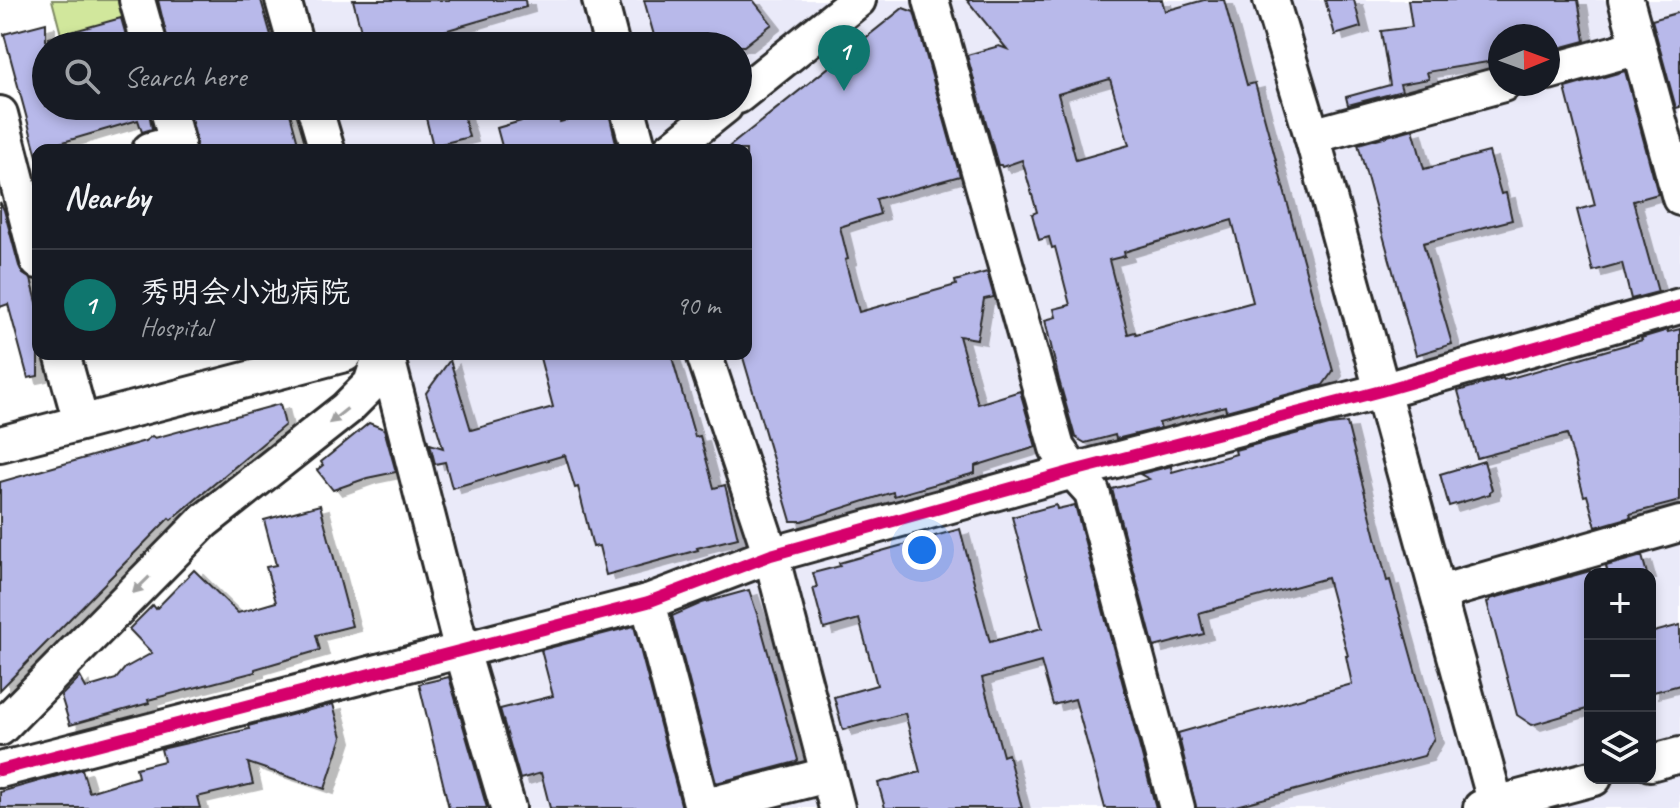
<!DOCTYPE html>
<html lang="en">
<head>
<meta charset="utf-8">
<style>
  body { margin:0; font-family:Caveat,"Klee One",sans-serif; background:#20242c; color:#f1f3f6 }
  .controls { position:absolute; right:24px; bottom:24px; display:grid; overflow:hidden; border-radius:16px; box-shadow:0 4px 12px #0003 }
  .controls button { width:72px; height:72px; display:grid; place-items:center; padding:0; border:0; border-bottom:2px solid #363941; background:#171b24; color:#f1f3f6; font:40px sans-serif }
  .compass { position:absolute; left:1488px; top:24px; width:72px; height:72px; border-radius:50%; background:#171b24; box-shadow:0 4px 12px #0003; rotate:89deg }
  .you { position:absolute; left:922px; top:550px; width:28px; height:28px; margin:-20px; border:6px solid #fff; border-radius:50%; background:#1a73e8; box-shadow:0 0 0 12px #1a73e833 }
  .badge { display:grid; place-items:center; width:52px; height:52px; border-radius:50%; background:#0f766e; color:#fff; font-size:26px; font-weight:700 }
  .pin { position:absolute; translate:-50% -66px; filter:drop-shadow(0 2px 4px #0008) }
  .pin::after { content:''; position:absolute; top:42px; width:28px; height:24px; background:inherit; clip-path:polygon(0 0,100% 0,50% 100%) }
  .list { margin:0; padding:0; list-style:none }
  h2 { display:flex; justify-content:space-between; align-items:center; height:104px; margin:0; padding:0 32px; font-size:34px }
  h2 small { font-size:26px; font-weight:400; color:#9ea1a6 }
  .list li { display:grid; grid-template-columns:52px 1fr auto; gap:24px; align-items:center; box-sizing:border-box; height:112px; padding:0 32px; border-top:2px solid #363941 }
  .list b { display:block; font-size:30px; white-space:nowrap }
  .list p { margin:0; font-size:26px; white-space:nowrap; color:#9ea1a6 }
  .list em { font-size:26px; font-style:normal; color:#9ea1a6 }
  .icon { flex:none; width:44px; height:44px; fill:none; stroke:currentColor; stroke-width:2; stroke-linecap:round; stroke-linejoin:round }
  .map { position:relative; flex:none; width:1680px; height:808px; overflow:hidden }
  .search { position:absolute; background:#171b24; box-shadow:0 4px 12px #0003; left:32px; top:32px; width:720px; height:88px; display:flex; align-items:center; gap:20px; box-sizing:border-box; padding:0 28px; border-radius:44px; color:#9ea1a6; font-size:30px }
  .panel { position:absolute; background:#171b24; box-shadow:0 4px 12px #0003; left:32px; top:144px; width:720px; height:216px; border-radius:16px }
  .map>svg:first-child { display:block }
  .built { fill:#eaeaf9; fill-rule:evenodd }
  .green { fill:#d1e79c; stroke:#7e8964; stroke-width:2 }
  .building { fill:#b8b9ea; stroke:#2b2b2b; stroke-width:2; fill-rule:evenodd; filter:url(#shadow) }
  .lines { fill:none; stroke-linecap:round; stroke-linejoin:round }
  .minor-casing { stroke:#2b2b2b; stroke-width:40 }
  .minor { stroke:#fff; stroke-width:34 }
  .cycleway-casing { stroke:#fff; stroke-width:17 }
  .cycleway { stroke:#d6006c; stroke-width:12 }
  .oneway { fill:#a0a0a0 }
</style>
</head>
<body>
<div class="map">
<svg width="1680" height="808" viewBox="0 0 1680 808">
  <defs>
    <filter id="shadow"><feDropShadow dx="9" dy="5" stdDeviation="0" flood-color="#0004"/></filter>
  </defs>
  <rect width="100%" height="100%" fill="#fff"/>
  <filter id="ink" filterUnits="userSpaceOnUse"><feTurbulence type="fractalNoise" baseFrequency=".0125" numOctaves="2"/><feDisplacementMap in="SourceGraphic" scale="16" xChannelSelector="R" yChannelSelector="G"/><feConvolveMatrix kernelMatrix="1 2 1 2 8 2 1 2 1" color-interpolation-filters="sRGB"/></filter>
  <g filter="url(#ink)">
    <!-- built -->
    <path class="built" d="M298,0H1680V808H523L397,354H746V150H340L328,106H738V46H311ZM1500,36H1548V84H1500ZM1590,574H1650V778H1590Z"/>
    <!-- green -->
    <path class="green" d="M52,0H126L135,37L63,42Z"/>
    <!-- building -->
    <g class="building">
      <path d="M158,0H261L274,46H169Z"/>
      <path d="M353,0H525L526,7L441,32L445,46H365Z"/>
      <path d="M644,0H753L772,24L744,46H657Z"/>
      <path d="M967,0H1162L1165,11L1204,0H1224L1247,85L1255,83L1333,371L1323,385L1226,411L1225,406L1159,423L1161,428L1116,439L1115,435L1085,443L1075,437L1059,380L1045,320L1056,317L1054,309L1070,305L1055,247L1052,248L1049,237L1039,240L1032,214L1037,212L1022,160L1002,167L1001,165H998L967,55L999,46L1007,49ZM1110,79L1129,145L1076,160L1058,94ZM1232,220L1253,302L1136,334L1135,332L1128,334L1109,260L1125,256L1124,252Z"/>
      <path d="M1325,0H1354L1361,27L1335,35Z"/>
      <path d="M1408,0H1578L1585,41L1548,51V36H1500V60L1427,72L1429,79L1400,84L1402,91L1348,105L1346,97L1390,85L1381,31L1412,27Z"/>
      <path d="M903,8L914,12L960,176L876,199L880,214L840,227L848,259L845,260L859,312L956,285L955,281L987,272L994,297L984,299L977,339L959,336L978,404L1020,391L1036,447L975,466V473L894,496L893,492L802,521H791L742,354H746V150H733L730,146Z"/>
      <path d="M1680,12V107L1676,108L1652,20Z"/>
      <path d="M121,18L129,46H50L49,38Z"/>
      <path d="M46,23V106H148L152,129L142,132L138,120L46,147V150H38V160L4,34Z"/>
      <path d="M1625,71L1658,194L1633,201L1658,292L1631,299L1622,263L1593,271L1577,210L1595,205L1565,88Z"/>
      <path d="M188,106H226L228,114L256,106H288L300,150H195L196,138Z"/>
      <path d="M423,106H461L469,137L433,146Z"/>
      <path d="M608,109L616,143L608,146L609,150H503L497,128L556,111L560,122Z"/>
      <path d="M1413,129L1424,169L1489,152L1501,194L1506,193L1512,220L1423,243L1452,344L1416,355L1358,144Z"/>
      <path d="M0,202L4,210L19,266L23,274L31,279L38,306V376L28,378L8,304L0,307Z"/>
      <path d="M1680,329V501L1630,514L1631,517L1596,527L1587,495L1584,496L1567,434L1477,458L1458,391L1503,378L1504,380L1642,340L1641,338L1668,330V332Z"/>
      <path d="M539,354H671L695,437L700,436L714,488L725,485L738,538L697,548L698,550L606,575L599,546L593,547L578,487L575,488L565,455L452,488L445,462L435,464L430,444L443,448L426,393L450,360L471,430L553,407Z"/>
      <path d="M280,404L285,425L171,520L169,518L0,690V482L145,441L152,436L155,438Z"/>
      <path d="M369,423L384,429L396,472L367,478L333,490L317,470L323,465L321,462Z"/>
      <path d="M1347,423L1387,581L1390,580L1434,738L1424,756L1228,808H1196L1178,733L1352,684L1346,656H1348L1327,578L1199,613L1204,634L1154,647L1112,489L1149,479L1140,474L1171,466L1172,472L1236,454L1235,450L1329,425Z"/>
      <path d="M1484,461L1492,490L1490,491V494L1449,506L1440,474Z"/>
      <path d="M320,505L352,626L316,635L320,650L255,669V672L148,700L149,703L70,725L61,696L80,677L86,688L116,679L125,668L152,653L129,629L153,605L156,609L194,570L238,613L276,602L266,567L276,565L264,520Z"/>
      <path d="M1056,505L1057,509L1075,505L1156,808H1105L1075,699L1053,705L1041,662L982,678L1003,756L1008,754L1022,808H885L878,783L920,772L905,713L843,730L834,697L877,685L859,619L824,629L813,588L817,587L813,573L840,566L839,563L960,529L990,642L1042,628L1012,517Z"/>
      <path d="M1642,556L1647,574H1608L1606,566Z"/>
      <path d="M1590,571V708L1532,725L1517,715L1487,602L1490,601V599Z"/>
      <path d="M749,590L759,620L798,760L796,762L716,783L672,616L702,603Z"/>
      <path d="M1680,625V685L1650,693V633Z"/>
      <path d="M634,626L682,808H550L541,773L520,779L500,709L553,696L541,650Z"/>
      <path d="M449,677L487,808H449L419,684Z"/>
      <path d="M333,704L342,737L325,789L248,763L253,784L197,797L200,808H0V792L82,769L89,792L138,777L136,768L164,761L161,749L249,729L248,726Z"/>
    </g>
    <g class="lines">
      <!-- minor casing -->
      <g class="minor-casing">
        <g id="minor">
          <path d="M137,0L150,46"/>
          <path d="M283,0L296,46"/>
          <path d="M600,0L612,46"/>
          <path d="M931,0L1057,448L1073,471L1092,492L1177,808"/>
          <path d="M1271,0L1312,136L1497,808"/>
          <path d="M1626,0L1680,198"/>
          <path d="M1548,72L1638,47"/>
          <path d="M738,96L858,0"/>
          <path d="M314,106L327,150"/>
          <path d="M627,106L639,150"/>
          <path d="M0,114L38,261"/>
          <path d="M1312,136L1503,84"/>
          <path d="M150,150L177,143L167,106"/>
          <path d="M670,150L725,106"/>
          <path d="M62,354L81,422"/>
          <path d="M386,354L462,651L508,808"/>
          <path d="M704,354L771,555L837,808"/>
          <path d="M0,444L345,354"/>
          <path d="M1439,593L1680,524"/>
          <path d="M648,602L702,807L827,775"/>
          <path d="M0,728L203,522L346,409L371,384L381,354"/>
          <path d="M1650,763L1680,755"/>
          <path d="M0,770L648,602L771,555L1073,471L1381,391L1680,306"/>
          <path d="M1481,808L1594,778"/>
        </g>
      </g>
      <!-- minor -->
      <use href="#minor" class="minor"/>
      <!-- cycleway casing -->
      <g class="cycleway-casing">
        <path id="cycleway" d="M0,770L648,602L771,555L1073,471L1381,391L1680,306"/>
      </g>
      <!-- cycleway -->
      <use href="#cycleway" class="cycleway"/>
    </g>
    <!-- one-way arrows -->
    <defs><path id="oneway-solid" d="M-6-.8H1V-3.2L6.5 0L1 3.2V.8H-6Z" transform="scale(2)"/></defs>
    <g class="oneway">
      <use href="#oneway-solid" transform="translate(338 416) rotate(141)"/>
      <use href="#oneway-solid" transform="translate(141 585) rotate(135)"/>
    </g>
  </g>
</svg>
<div class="controls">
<button>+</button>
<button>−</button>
<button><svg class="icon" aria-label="layers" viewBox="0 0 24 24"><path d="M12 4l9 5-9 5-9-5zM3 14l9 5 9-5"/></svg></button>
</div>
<svg class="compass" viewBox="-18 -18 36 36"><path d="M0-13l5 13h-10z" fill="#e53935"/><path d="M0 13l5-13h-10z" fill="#9ea1a6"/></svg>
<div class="you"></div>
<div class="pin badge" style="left:844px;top:91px">1</div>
<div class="search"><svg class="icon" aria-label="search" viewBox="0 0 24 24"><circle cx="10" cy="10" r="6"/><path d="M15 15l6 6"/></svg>Search here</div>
<section class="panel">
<h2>Nearby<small></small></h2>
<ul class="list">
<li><span class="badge">1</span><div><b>秀明会小池病院</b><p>Hospital</p></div><em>90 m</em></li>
</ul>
</section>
</div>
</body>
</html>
